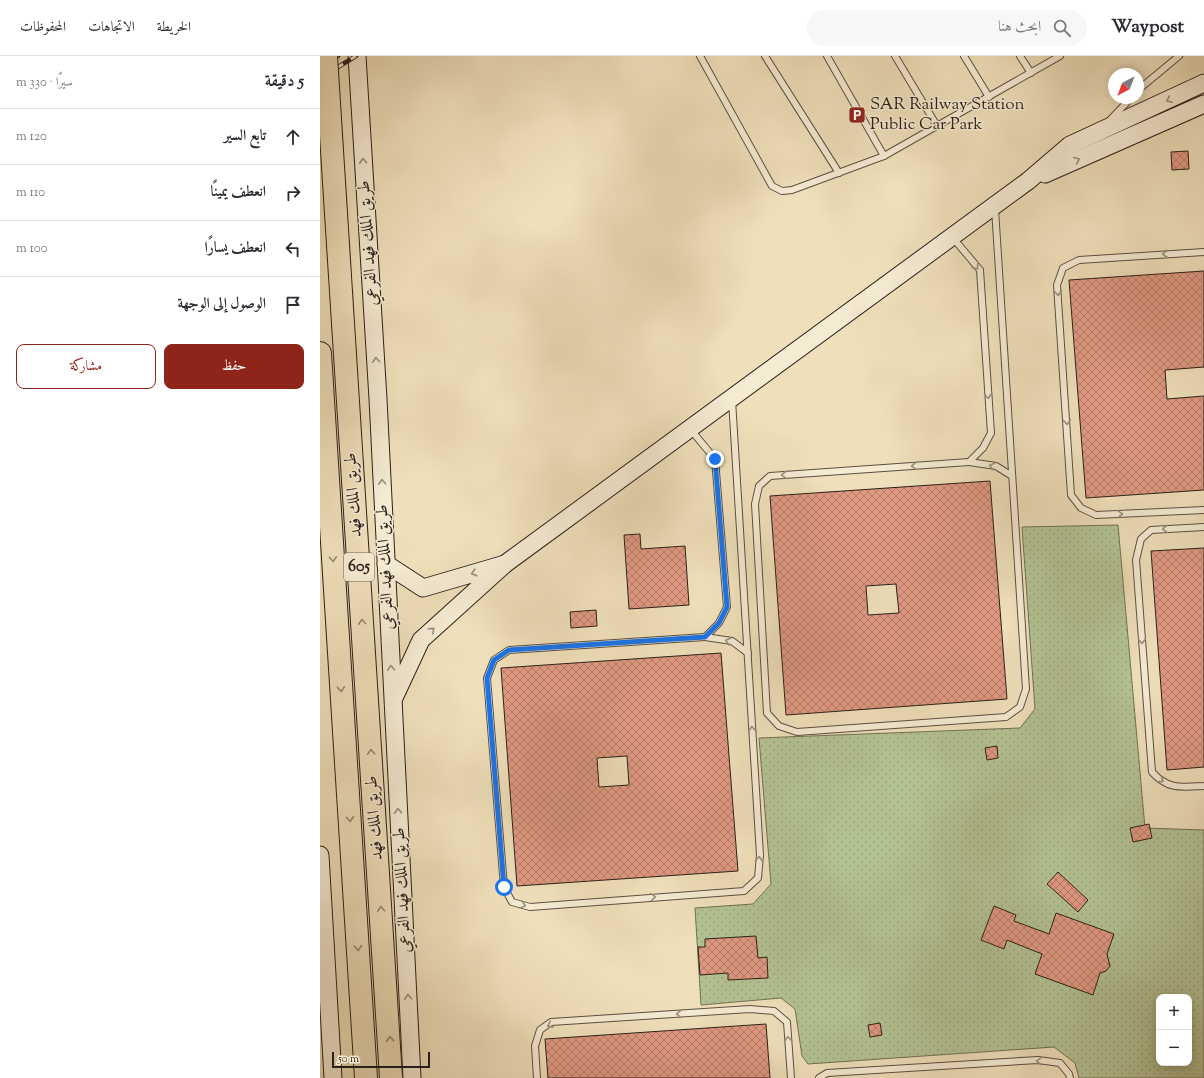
<!DOCTYPE html>
<html lang="ar">
<head>
<meta charset="utf-8">
<style>
  body { margin:0; font-family:"Sorts Mill Goudy",Amiri,serif; background:#f7f7f7; color:#2b2b33; direction:rtl }
  .controls { position:absolute; right:12px; bottom:12px; display:grid; overflow:hidden; border-radius:8px; box-shadow:0 2px 10px #0003 }
  .controls button { width:36px; height:36px; display:grid; place-items:center; padding:0; border:0; border-bottom:1px solid #e1e1e2; background:#fff; color:#2b2b33; font:20px sans-serif }
  .compass { position:absolute; left:788px; top:12px; width:36px; height:36px; border-radius:50%; background:#fff; box-shadow:0 2px 10px #0003; rotate:222deg }
  .scale { position:absolute; left:12px; bottom:10px; width:98px; box-sizing:border-box; padding-left:4px; border:2px solid #2b1f19; border-top:0; font-size:11px; line-height:14px; white-space:nowrap; color:#2b1f19; -webkit-text-stroke:3px #f5ebd3; paint-order:stroke }
  .stop { position:absolute; width:12px; height:12px; margin:-9px; border:3px solid #1a73e8; border-radius:50%; background:#fff }
  .stop.end { background:#1a73e8; border-color:#fff; box-shadow:0 1px 4px #0008 }
  .list { margin:0; padding:0; list-style:none }
  h2 { display:flex; justify-content:space-between; align-items:center; height:52px; margin:0; padding:0 16px; font-size:17px }
  h2 small { font-size:13px; font-weight:400; color:#7c7c81 }
  .list li { display:grid; grid-template-columns:26px 1fr auto; gap:12px; align-items:center; box-sizing:border-box; height:56px; padding:0 16px; border-top:1px solid #e1e1e2 }
  .list b { display:block; font-size:15px; white-space:nowrap }
  .list em { font-size:13px; font-style:normal; color:#7c7c81 }
  .actions { display:flex; gap:8px; padding:12px 16px }
  .actions a { flex:1; padding:9px 0; border:1px solid #8f2418; border-radius:8px; text-align:center; font-size:14px; color:#8f2418 }
  .actions .main { background:#8f2418; color:#fff }
  .icon { flex:none; width:22px; height:22px; fill:none; stroke:currentColor; stroke-width:2; stroke-linecap:round; stroke-linejoin:round }
  .map { position:relative; flex:none; width:884px; height:1022px; overflow:hidden; direction:ltr }
  header { display:flex; align-items:center; gap:24px; box-sizing:border-box; height:56px; padding:0 20px; background:#fff; border-bottom:1px solid #e1e1e2 }
  header strong { font-size:19px }
  nav { display:flex; gap:22px; margin-inline-start:auto; font-size:14px }
  .search { width:280px; height:36px; background:#f7f7f7; display:flex; align-items:center; gap:10px; box-sizing:border-box; padding:0 14px; border-radius:22px; color:#7c7c81; font-size:15px }
  main { display:flex }
  aside { flex:1; background:#fff }
  .map>svg:first-child { display:block }
  .park { fill:url(#park-dots); stroke:#707156; fill-rule:evenodd }
  .building { fill:url(#building-cross-hatch); stroke:#2b1f19; fill-rule:evenodd }
  .lines { fill:none; stroke-linecap:round; stroke-linejoin:round }
  .lane-casing { stroke:#5c4f42; stroke-width:8 }
  .secondary-casing { stroke:#2b1f19; stroke-width:19 }
  .highway-casing { stroke:#2b1f19; stroke-width:24 }
  .lane { stroke:#f5ebd3; stroke-width:6 }
  .secondary { stroke:#f5ebd3; stroke-width:17 }
  .highway { stroke:#efe0bb; stroke-width:22 }
  .rail-casing { stroke:#2b1f19; stroke-width:4.5 }
  .rail { stroke:#f5ebd3; stroke-width:3; stroke-dasharray:9; stroke-linecap:butt }
  .highway-bridge-casing { stroke:#2b1f19; stroke-width:24; stroke-linecap:butt }
  .highway-bridge { stroke:#efe0bb; stroke-width:22 }
  .oneway { stroke:#9a8f7f }
  .oneway2 { stroke:#978972 }
  .route { stroke:#1a73e8; stroke-width:5 }
  .labels { text-anchor:middle; dominant-baseline:central; stroke-width:3; stroke-linejoin:round; paint-order:stroke }
  .shield { fill:#f5ebd3; stroke:#685c51; stroke-width:1 }
  .shield-label { font-size:16px; font-weight:bold; fill:#2b1f19 }
  .poi-label { font-size:17px; fill:#2b1f19; stroke:#f5ebd3; text-anchor:start }
  .street-label { font-size:17px; fill:#2b1f19; stroke:#f5ebd3 }
</style>
</head>
<body>
<header>
<strong>Waypost</strong>
<div class="search"><svg class="icon" aria-label="search" viewBox="0 0 24 24"><circle cx="10" cy="10" r="6"/><path d="M15 15l6 6"/></svg>ابحث هنا</div>
<nav><a>الخريطة</a><a>الاتجاهات</a><a>المحفوظات</a></nav>
</header>
<main>
<div class="map">
<svg width="884" height="1022" viewBox="0 0 884 1022">
  <defs>
    <pattern id="park-dots" width="8" height="8" patternUnits="userSpaceOnUse"><rect width="8" height="8" fill="#b4c394"/><path d="M2 2h.1M6 6h.1" fill="none" stroke="#9ba77f" stroke-width="1.8" stroke-linecap="round"/></pattern>
    <pattern id="building-cross-hatch" width="8" height="8" patternUnits="userSpaceOnUse"><rect width="8" height="8" fill="#e19a82"/><path d="M0 0l8 8M0 8l8-8" fill="none" stroke="#b77d6a"/></pattern>
  </defs>
  <rect width="100%" height="100%" fill="#efe0bb"/>
  <filter id="stains"><feTurbulence type="fractalNoise" baseFrequency=".005" numOctaves="4"/><feColorMatrix values="0 0 0 0 .2 0 0 0 0 .09 0 0 0 0 .02 0 0 0 .5 -.17"/></filter>
  <radialGradient id="worn" r=".72"><stop offset=".6" stop-color="#630" stop-opacity="0"/><stop offset="1" stop-color="#630" stop-opacity=".3"/></radialGradient>
  <!-- park -->
  <path class="park" d="M798,469L825,772L884,774V1022H759L755,1007L734,991L488,1008L482,1000L475,953L461,942L381,949L375,852L433,848L451,828L439,682L700,672L715,653L702,471ZM839,941H869V1007H839Z"/>
  <!-- building -->
  <g class="building">
    <path d="M868,95L869,113L852,114L851,96Z"/>
    <path d="M884,215V311L845,314L847,343L884,340V434L766,442L749,224Z"/>
    <path d="M670,425L687,643L466,659L450,440ZM576,528L579,557L548,559L546,530Z"/>
    <path d="M320,478L321,493L365,490L369,549L309,553L304,479Z"/>
    <path d="M884,492V711L847,714L831,495Z"/>
    <path d="M276,554L277,570L251,572L250,556Z"/>
    <path d="M401,597L418,815L197,830L181,612ZM307,700L309,729L279,731L277,702Z"/>
    <path d="M677,690L678,702L667,704L665,692Z"/>
    <path d="M829,768L832,782L813,786L810,772Z"/>
    <path d="M738,816L768,844L758,856L727,828Z"/>
    <path d="M674,850L696,859L694,865L729,878L736,857L794,878L787,898L790,910L786,915L780,917L773,939L715,918L722,898L687,884L684,893L661,884Z"/>
    <path d="M436,880L438,902L447,901L448,922L408,924V917L380,919L378,891H385V883Z"/>
    <path d="M560,967L562,979L550,981L548,969Z"/>
    <path d="M446,968L450,1022H228L225,983Z"/>
  </g>
  <g class="lines">
    <!-- lane casing -->
    <g class="lane-casing">
      <g id="lane">
        <path d="M380,0L452,130L462,135L472,134L564,100L740,0"/>
        <path d="M445,0L519,117"/>
        <path d="M507,0L564,100"/>
        <path d="M575,0L617,70"/>
        <path d="M644,0L669,41"/>
        <path d="M700,0L711,17"/>
        <path d="M818,34L859,0"/>
        <path d="M790,64L811,42"/>
        <path d="M633,182L660,214L671,377L663,392L649,406L450,420L439,430L435,448L447,657L459,670L477,676L686,661L700,651L706,633L675,153"/>
        <path d="M884,196L759,204L743,212L737,229L751,439L761,452L776,459L884,454"/>
        <path d="M371,374L395,403L407,551L399,567L385,581L189,594L174,604L167,622L184,831L192,846L210,851L424,835L438,822L440,799L412,344"/>
        <path d="M649,406L676,410L692,420"/>
        <path d="M884,471L831,474L821,483L816,504L832,716C848,734 862,731 884,730"/>
        <path d="M385,581L412,585L428,597"/>
        <path d="M217,1022L215,990L220,974L231,966L430,953L454,955L467,966L471,1022"/>
        <path d="M499,1022L507,1017L718,1004L740,1007L749,1018L750,1022"/>
      </g>
    </g>
    <!-- secondary casing -->
    <g class="secondary-casing">
      <g id="secondary">
        <path d="M37,0L58,343L92,1022"/>
        <path d="M725,118L884,48"/>
        <path d="M66,508L103,532L185,508L101,584L74,642"/>
        <path d="M185,508L708,125L750,89L884,27"/>
        <path d="M0,799L13,1022"/>
      </g>
    </g>
    <!-- highway casing -->
    <g class="highway-casing">
      <path id="highway" d="M0,297L46,1022"/>
    </g>
    <!-- lane -->
    <use href="#lane" class="lane"/>
    <!-- secondary -->
    <use href="#secondary" class="secondary"/>
    <!-- highway -->
    <use href="#highway" class="highway"/>
    <!-- rail casing -->
    <g class="rail-casing">
      <g id="rail">
        <path d="M0,11L18,0"/>
        <path d="M0,22L36,0"/>
      </g>
    </g>
    <!-- rail -->
    <use href="#rail" class="rail"/>
    <!-- highway-bridge casing -->
    <g class="highway-bridge-casing">
      <path id="highway-bridge" d="M6,0L71,1022"/>
    </g>
    <!-- highway-bridge -->
    <use href="#highway-bridge" class="highway-bridge"/>
  </g>
  <!-- one-way arrows -->
  <defs><path id="oneway-chevron" d="M-2-3.5L2.5 0L-2 3.5" fill="none" stroke-width="1.6" stroke-linecap="round" stroke-linejoin="round"/></defs>
  <g class="oneway">
    <use href="#oneway-chevron" transform="translate(849 44) rotate(155)"/>
    <use href="#oneway-chevron" transform="translate(757 104) rotate(-23)"/>
    <use href="#oneway-chevron" transform="translate(43 105) rotate(-94)"/>
    <use href="#oneway-chevron" transform="translate(845 198) rotate(176)"/>
    <use href="#oneway-chevron" transform="translate(656 211) rotate(56)"/>
    <use href="#oneway-chevron" transform="translate(738 237) rotate(86)"/>
    <use href="#oneway-chevron" transform="translate(56 304) rotate(-94)"/>
    <use href="#oneway-chevron" transform="translate(668 340) rotate(86)"/>
    <use href="#oneway-chevron" transform="translate(747 366) rotate(86)"/>
    <use href="#oneway-chevron" transform="translate(594 410) rotate(176)"/>
    <use href="#oneway-chevron" transform="translate(672 410) rotate(-167)"/>
    <use href="#oneway-chevron" transform="translate(464 419) rotate(176)"/>
    <use href="#oneway-chevron" transform="translate(62 426) rotate(-93)"/>
    <use href="#oneway-chevron" transform="translate(800 458) rotate(-3)"/>
    <use href="#oneway-chevron" transform="translate(845 473) rotate(176)"/>
    <use href="#oneway-chevron" transform="translate(154 517) rotate(164)"/>
    <use href="#oneway-chevron" transform="translate(112 574) rotate(-42)"/>
    <use href="#oneway-chevron" transform="translate(408 585) rotate(-165)"/>
    <use href="#oneway-chevron" transform="translate(822 585) rotate(86)"/>
    <use href="#oneway-chevron" transform="translate(71 612) rotate(-93)"/>
    <use href="#oneway-chevron" transform="translate(432 673) rotate(-94)"/>
    <use href="#oneway-chevron" transform="translate(841 724) rotate(33)"/>
    <use href="#oneway-chevron" transform="translate(78 755) rotate(-93)"/>
    <use href="#oneway-chevron" transform="translate(439 803) rotate(-86)"/>
    <use href="#oneway-chevron" transform="translate(333 841) rotate(-4)"/>
    <use href="#oneway-chevron" transform="translate(203 849) rotate(15)"/>
    <use href="#oneway-chevron" transform="translate(88 941) rotate(-93)"/>
    <use href="#oneway-chevron" transform="translate(359 958) rotate(176)"/>
    <use href="#oneway-chevron" transform="translate(230 969) rotate(154)"/>
    <use href="#oneway-chevron" transform="translate(468 983) rotate(-95)"/>
    <use href="#oneway-chevron" transform="translate(719 1005) rotate(-177)"/>
  </g>
  <g class="oneway2">
    <use href="#oneway-chevron" transform="translate(13 503) rotate(86)"/>
    <use href="#oneway-chevron" transform="translate(42 566) rotate(-94)"/>
    <use href="#oneway-chevron" transform="translate(21 633) rotate(86)"/>
    <use href="#oneway-chevron" transform="translate(51 696) rotate(-94)"/>
    <use href="#oneway-chevron" transform="translate(30 763) rotate(86)"/>
    <use href="#oneway-chevron" transform="translate(61 853) rotate(-94)"/>
    <use href="#oneway-chevron" transform="translate(38 892) rotate(86)"/>
    <use href="#oneway-chevron" transform="translate(70 983) rotate(-94)"/>
  </g>
  <g class="lines">
    <!-- route -->
    <path class="route" d="M184,831L167,622L174,604L189,594L385,581L399,567L407,551L395,403"/>
  </g>
  <!-- icons -->
  <defs>
    <g id="parking-square" transform="scale(0.9)"><rect x="-9" y="-9" width="18" height="18" rx="4" fill="#8f2418" stroke="#f5ebd3"/><path d="M-3.5-5.5H1a3.5 3.5 0 0 1 0 7H-1V5.5H-3.5ZM-1-3.4V-.6H.8a1.4 1.4 0 0 0 0-2.8Z" fill="#fff"/></g>
  </defs>
  <g fill-rule="evenodd">
    <use href="#parking-square" x="537" y="59"/>
  </g>
  <g class="labels">
    <!-- shield labels -->
    <rect class="shield" x="24" y="497" width="30" height="28" rx="3"/>
    <g class="shield-label">
      <text x="39" y="511">605</text>
    </g>
    <!-- poi labels -->
    <g class="poi-label">
      <text x="550" y="49">SAR Railway Station<tspan x="550" dy="20">Public Car Park</tspan></text>
    </g>
    <!-- street labels -->
    <g class="street-label">
      <text transform="translate(49 187) rotate(-94)">طريق الملك فهد الفرعي</text>
      <text transform="translate(34 439) rotate(-94)">طريق الملك فهد</text>
      <text transform="translate(66 511) rotate(-93)">طريق الملك فهد الفرعي</text>
      <text transform="translate(55 762) rotate(-94)">طريق الملك فهد</text>
      <text transform="translate(83 834) rotate(-93)">طريق الملك فهد الفرعي</text>
    </g>
  </g>
  <rect width="100%" height="100%" filter="url(#stains)"/>
  <rect width="100%" height="100%" fill="url(#worn)"/>
</svg>
<div class="controls">
<button>+</button>
<button>−</button>
</div>
<svg class="compass" viewBox="-18 -18 36 36"><path d="M0-13l5 13h-10z" fill="#e53935"/><path d="M0 13l5-13h-10z" fill="#7c7c81"/></svg>
<div class="scale">50 m</div>
<div class="stop" style="left:184px;top:831px"></div>
<div class="stop end" style="left:395px;top:403px"></div>
</div>
<aside>
<h2>5 دقيقة<small>سيرًا · 330 m</small></h2>
<ul class="list">
<li><svg class="icon" aria-label="ahead" viewBox="0 0 24 24"><path d="M12 20V5M6 11l6-6 6 6"/></svg><div><b>تابع السير</b></div><em>120 m</em></li>
<li><svg class="icon" aria-label="right" viewBox="0 0 24 24"><path d="M7 20v-9h11M14 6l5 5-5 5"/></svg><div><b>انعطف يمينًا</b></div><em>110 m</em></li>
<li><svg class="icon" aria-label="left" viewBox="0 0 24 24"><path d="M17 20v-9H6M10 6l-5 5 5 5"/></svg><div><b>انعطف يسارًا</b></div><em>100 m</em></li>
<li><svg class="icon" aria-label="arrive" viewBox="0 0 24 24"><path d="M6 21V4h12l-3 4 3 4H6"/></svg><div><b>الوصول إلى الوجهة</b></div></li>
</ul>
<div class="actions"><a class="main">حفظ</a><a>مشاركة</a></div>
</aside>
</main>
</body>
</html>
